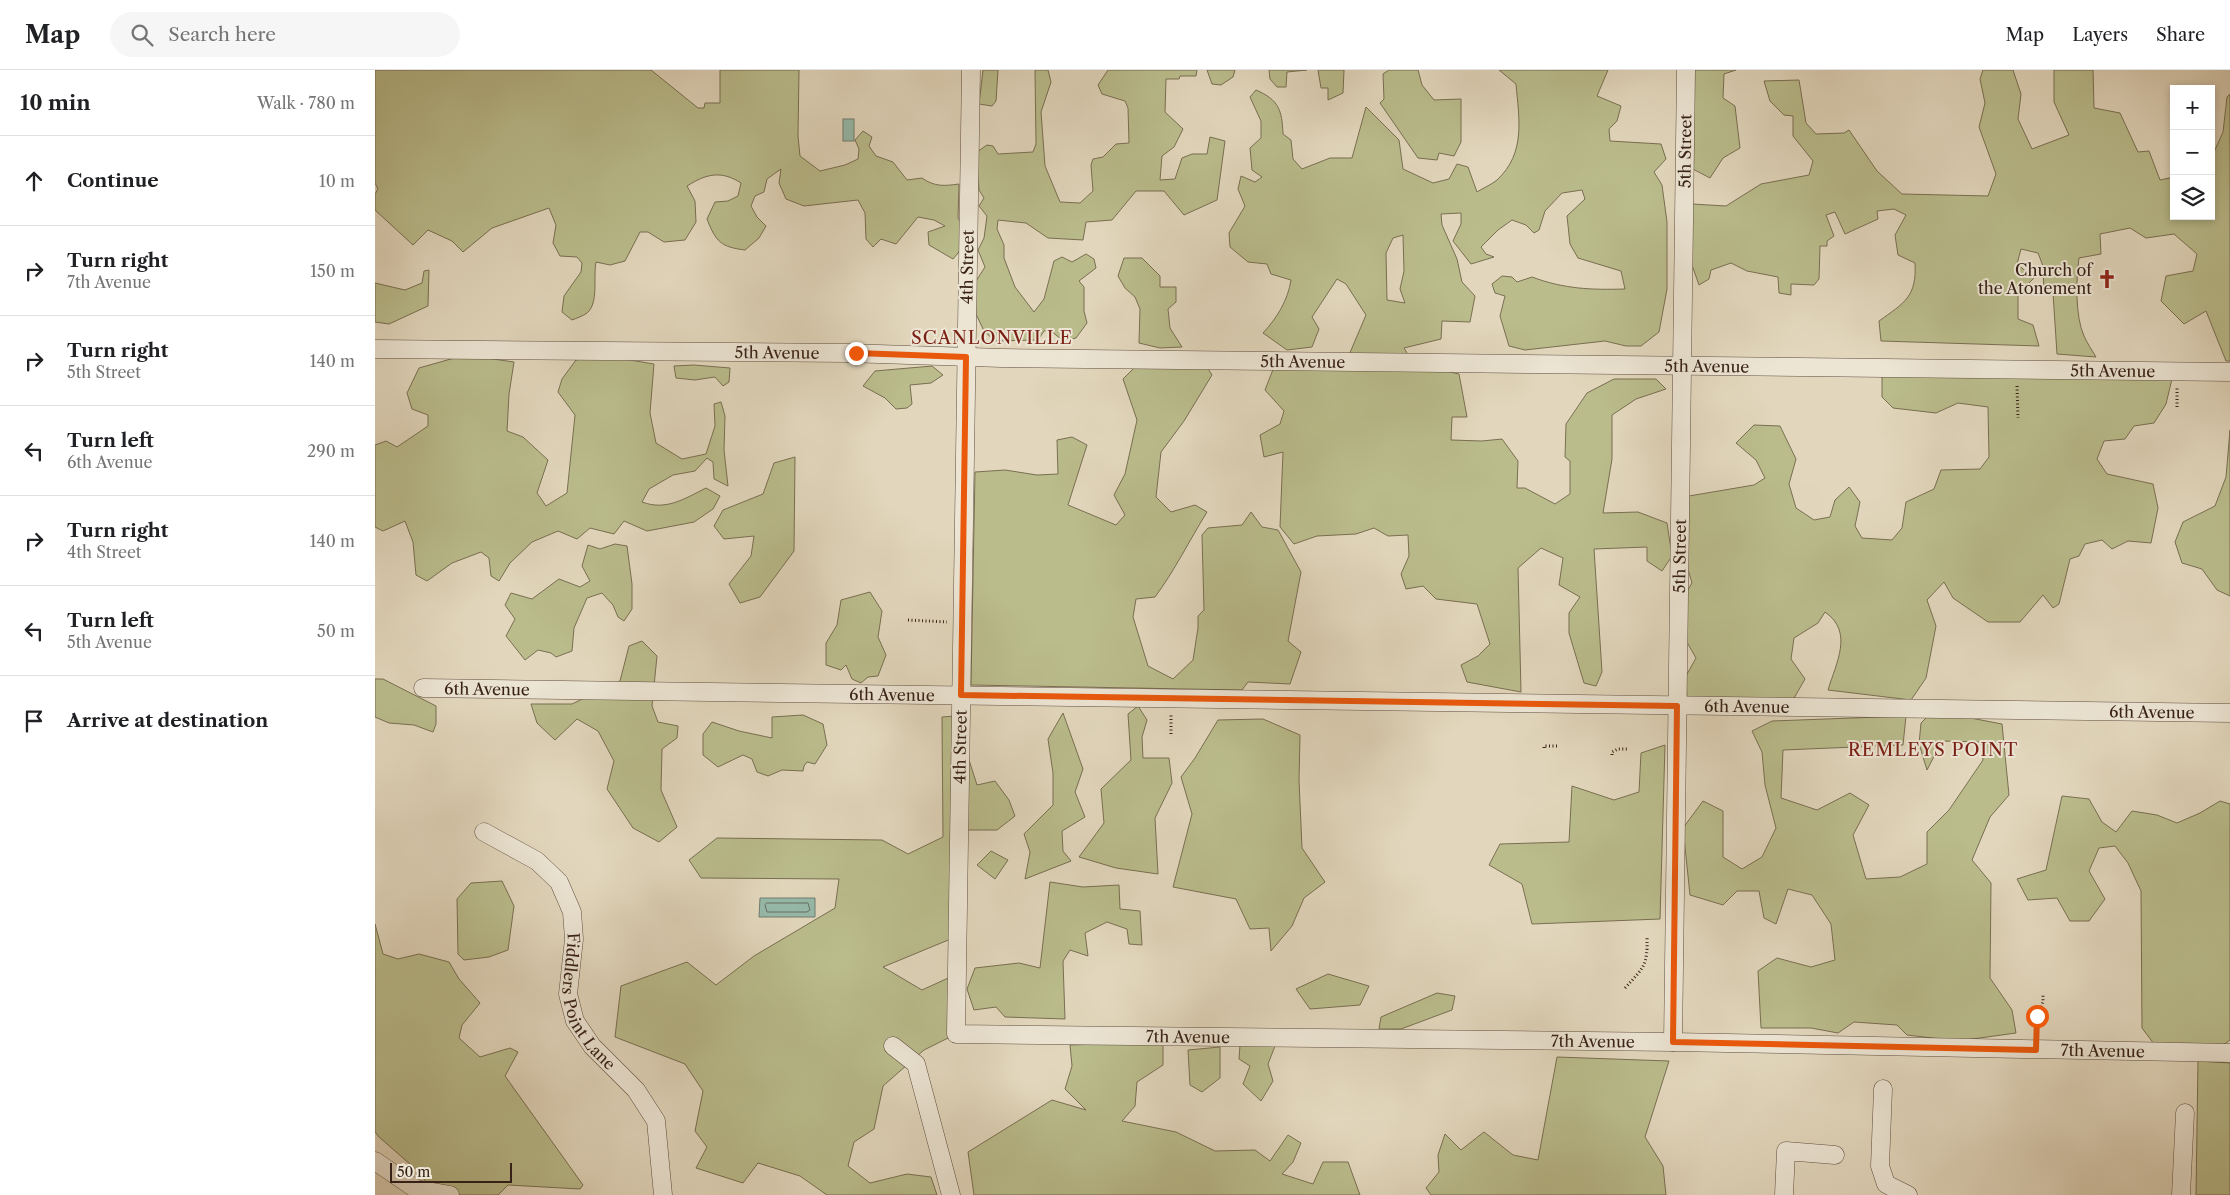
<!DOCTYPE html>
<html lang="en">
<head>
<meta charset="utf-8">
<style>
  body { margin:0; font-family:"Libre Caslon Text",serif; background:#f6f6f6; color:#202124 }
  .controls { position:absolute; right:15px; top:15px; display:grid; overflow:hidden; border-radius:0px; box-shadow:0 2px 8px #0003 }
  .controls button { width:45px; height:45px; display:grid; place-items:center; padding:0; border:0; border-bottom:1px solid #e0e0e0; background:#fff; color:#202124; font:25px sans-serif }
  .scale { position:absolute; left:15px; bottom:12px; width:122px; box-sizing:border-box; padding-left:5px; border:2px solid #382218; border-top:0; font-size:14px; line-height:18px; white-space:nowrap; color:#382218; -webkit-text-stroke:4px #ece5d4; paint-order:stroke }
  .stop { position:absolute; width:15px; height:15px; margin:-11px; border:4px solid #ea580c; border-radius:50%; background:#fff }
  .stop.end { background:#ea580c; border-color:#fff; box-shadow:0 1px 5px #0008 }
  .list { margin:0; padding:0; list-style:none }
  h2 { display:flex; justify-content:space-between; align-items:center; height:65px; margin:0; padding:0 20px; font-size:21px }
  h2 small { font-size:16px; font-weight:400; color:#757577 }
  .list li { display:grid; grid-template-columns:32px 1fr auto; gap:15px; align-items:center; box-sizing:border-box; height:90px; padding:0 20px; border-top:1px solid #e0e0e0 }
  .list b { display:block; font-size:19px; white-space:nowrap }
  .list p { margin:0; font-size:16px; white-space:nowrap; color:#757577 }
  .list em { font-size:16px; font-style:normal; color:#757577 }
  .icon { flex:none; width:28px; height:28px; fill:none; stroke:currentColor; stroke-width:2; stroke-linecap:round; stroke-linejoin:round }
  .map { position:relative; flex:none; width:1855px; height:1125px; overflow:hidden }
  header { display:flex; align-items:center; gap:30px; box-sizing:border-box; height:70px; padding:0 25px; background:#fff; border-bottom:1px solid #e0e0e0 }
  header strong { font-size:24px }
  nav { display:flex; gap:28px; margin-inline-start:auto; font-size:18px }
  .search { width:350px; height:45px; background:#f6f6f6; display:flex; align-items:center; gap:12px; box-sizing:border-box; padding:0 18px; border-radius:28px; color:#757577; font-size:19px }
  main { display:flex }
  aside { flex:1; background:#fff }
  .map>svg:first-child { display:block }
  .green { fill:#babc8c; stroke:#796f52; fill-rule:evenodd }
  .water { fill:#96baaa; stroke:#707d70 }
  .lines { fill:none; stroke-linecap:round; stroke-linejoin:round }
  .shore { stroke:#676e61; stroke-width:1 }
  .minor-casing { stroke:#624f41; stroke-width:19 }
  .path { stroke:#382218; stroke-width:3; stroke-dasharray:1 2.5; stroke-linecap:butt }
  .minor { stroke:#ece5d4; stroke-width:18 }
  .route { stroke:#ea580c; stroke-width:6 }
  .labels { text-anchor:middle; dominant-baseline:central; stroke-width:4; stroke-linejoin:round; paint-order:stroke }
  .street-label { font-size:16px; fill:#382218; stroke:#ece5d4 }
  .poi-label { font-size:16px; fill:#382218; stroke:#ece5d4; text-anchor:end }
  .neighbourhood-label { font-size:18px; letter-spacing:1px; fill:#7a1f14; stroke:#ece5d4 }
</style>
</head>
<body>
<header>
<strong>Map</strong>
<div class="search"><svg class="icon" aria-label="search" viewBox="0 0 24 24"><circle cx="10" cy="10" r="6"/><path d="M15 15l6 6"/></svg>Search here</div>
<nav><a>Map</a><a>Layers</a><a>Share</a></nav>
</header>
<main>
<aside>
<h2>10 min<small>Walk · 780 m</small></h2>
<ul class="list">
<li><svg class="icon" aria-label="ahead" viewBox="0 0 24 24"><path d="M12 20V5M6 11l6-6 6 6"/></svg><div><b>Continue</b></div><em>10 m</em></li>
<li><svg class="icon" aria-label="right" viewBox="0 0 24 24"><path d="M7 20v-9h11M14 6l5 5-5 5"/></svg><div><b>Turn right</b><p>7th Avenue</p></div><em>150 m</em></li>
<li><svg class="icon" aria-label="right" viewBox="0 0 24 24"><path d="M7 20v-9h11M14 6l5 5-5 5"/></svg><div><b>Turn right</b><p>5th Street</p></div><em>140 m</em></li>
<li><svg class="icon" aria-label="left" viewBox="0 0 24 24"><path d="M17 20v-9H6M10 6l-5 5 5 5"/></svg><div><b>Turn left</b><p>6th Avenue</p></div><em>290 m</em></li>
<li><svg class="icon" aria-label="right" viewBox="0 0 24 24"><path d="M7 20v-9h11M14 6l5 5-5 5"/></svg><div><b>Turn right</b><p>4th Street</p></div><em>140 m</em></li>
<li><svg class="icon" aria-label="left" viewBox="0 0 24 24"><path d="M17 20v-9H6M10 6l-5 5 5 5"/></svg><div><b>Turn left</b><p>5th Avenue</p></div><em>50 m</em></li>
<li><svg class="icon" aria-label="arrive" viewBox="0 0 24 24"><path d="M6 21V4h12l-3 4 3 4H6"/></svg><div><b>Arrive at destination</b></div></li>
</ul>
</aside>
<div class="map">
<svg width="1855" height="1125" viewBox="0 0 1855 1125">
  <rect width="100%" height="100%" fill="#e2d7bd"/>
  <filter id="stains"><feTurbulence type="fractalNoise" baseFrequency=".004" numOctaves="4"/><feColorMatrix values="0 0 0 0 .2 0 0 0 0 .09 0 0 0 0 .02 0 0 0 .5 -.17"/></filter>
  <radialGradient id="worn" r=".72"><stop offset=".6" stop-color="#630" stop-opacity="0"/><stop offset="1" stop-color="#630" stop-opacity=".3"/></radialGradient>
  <!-- green -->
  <g class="green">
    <path d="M0,0H276L323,38H329L330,33H345V0H424L423,66L425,86L445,101L470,95L483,89L484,79L480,70L488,61L497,67L494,76L501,86L518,92L532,110L547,108C560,117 569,116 584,114L583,148L588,156V177L578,189L554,175L553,162L570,156L559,150L543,147L521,174L506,169L498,177L491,169L490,143L483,130L429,136L411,129L404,113L406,99L392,109L389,122L380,126L376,136L382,147L391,156L384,168L370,180C346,177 341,172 332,149L340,132L353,131L363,126L366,113C346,100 331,104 312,116L320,131L321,152L310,170L289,172L273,162H265L250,191L235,195L221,192C218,207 224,233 212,243C208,246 202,248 197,250L187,242L189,226L206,202L207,193L202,187L185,186L178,173L181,155L174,138L117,158L88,182L77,171L53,160L38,175L0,140V124L3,119L0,113Z"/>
    <path d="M608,0H623L621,31L617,36L604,34Z"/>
    <path d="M660,0H673L676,12L666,42L670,96L685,132L705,133L718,121L716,95L718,89L728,87L741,74L754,73L753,38L750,31L727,24L723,15L733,0H822L821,6H805L804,9H791L790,42L808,59L799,77L787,86L785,110L800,109L807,88L817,84H832L835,67L850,71L842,130L809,145L789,121H761L737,150L711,152L708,170L673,168L651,153L623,150L622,159L629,175V188L640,217L659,242L669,229L679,191L687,187L697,192L711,184L719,189L721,198L704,211L709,217V241L712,253L701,268L688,271L675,260L669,261L663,270L620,271L609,261L601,244V211L610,197L603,180L609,168L612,146L604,136L609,128L604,120L602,82L612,75L618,76L623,84L658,82L661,74Z"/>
    <path d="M832,0H860L858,7L846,15L837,14Z"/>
    <path d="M894,0H932L912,2L911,17H902L895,9Z"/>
    <path d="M943,0H969L968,23L953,30V18H946Z"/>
    <path d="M1014,0H1043L1047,15L1059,30L1086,29V72L1079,86L1064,83L1062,90L1043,88L1005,33L1009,29L1008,4Z"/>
    <path d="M1124,0H1233L1222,26L1246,36L1242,51L1234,59L1235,71L1286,74L1291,89L1279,102L1287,115L1292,152V219L1284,262L1266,276H1251L1230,271L1150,280L1134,276L1125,246L1130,226L1120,223L1117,214L1127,206L1137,207L1142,212L1157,207C1189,219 1216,220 1250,219L1246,201L1203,188L1195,174L1192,146L1210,129L1207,120L1187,123L1170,141L1164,160L1159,163L1151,155L1137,150L1123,160L1106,177L1111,184L1119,187L1096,194L1078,171L1086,154V143L1066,144L1067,155L1082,189L1087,212L1100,226L1095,252L1067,251L1066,269L1029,278L1041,298L1062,299L1084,304L1092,347H1077L1076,370L1107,371L1127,369L1143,391L1142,418H1150L1180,434L1195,424V391L1190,387L1191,354L1212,323L1239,309H1281L1291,319L1261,329L1237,345V389L1228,443L1263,442L1292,453L1297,486L1287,501L1272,491V477L1219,479L1227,602L1221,616L1209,613L1194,563V543L1205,527L1184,515L1188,488L1166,478L1143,498L1146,622L1092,612L1086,595L1103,586L1115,574L1102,534L1061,529L1048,516L1031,519L1026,504L1034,486L1033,465L1013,466L999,458L981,464L942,466L919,474L905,457L908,382L889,387L885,365L905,354L909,341L890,320L899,297L974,285L991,245L971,214L962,209L937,247L944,259L937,277L912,280L888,263C902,248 913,230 916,210L896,204L892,194L873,192L855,177L854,163L870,136L863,119L866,106L880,112L887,107L877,100L875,78L886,68V51L875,27L881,20C904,30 907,40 908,64L916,70L918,89L927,99L955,88H977L991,37L1024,70L1028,99L1058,113L1074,109L1082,94L1093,97L1102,122C1108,118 1116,115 1122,110C1151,83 1144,49 1141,14ZM1028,165L1029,201L1025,219L1030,233L1012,230L1011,183L1018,168Z"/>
    <path d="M1316,0H1361L1349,4L1348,28L1360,36L1365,78L1348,88L1335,108L1316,98Z"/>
    <path d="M1608,0H1638L1646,24L1643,49L1657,79L1694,65L1679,32V0H1718L1719,38L1745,43L1763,82L1774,81L1785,110L1799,107V146H1836V81L1839,82L1848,62L1852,27L1855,24V291H1851L1831,241L1809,254L1786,231L1791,206L1818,201L1822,184L1799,164L1771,168L1755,158L1725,164L1726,184L1704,188C1701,209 1700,246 1709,266C1712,273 1717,280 1721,287L1682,284L1678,223H1669L1668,196L1663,183L1646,179L1642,194L1659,208L1643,224V249L1658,255L1664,276L1506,271L1504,251C1529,233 1542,227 1540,193L1523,185L1520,165L1531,145L1519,139L1502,141L1503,149L1470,164L1460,142L1451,145L1459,166L1452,171V176H1445L1444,209L1439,215L1416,214V225L1404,223L1403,207L1372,201L1356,193L1336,200L1334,209L1324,215L1317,195V134L1351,136L1386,114L1434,105L1438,91L1418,66V46L1409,45L1395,31L1389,11L1424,10L1431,53L1441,64L1469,63L1474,60L1502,101L1527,124L1613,126L1621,104L1604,57L1610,33L1605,9Z"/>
    <path d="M749,188H767L785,206V217H801V232L793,239L795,258L807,277L785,278L764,273L765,239L760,227L750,218L743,206Z"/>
    <path d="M54,200L53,236L14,254L0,252V213L30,220L47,213L49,201Z"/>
    <path d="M90,285L139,292L134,324L132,361L148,367L173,390L162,423L171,436L192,423L200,345L183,322L187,309L201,290L225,285L279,294L275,343L281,373L307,389L331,384L340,356L339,334L346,332L350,346L349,380L353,416L339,409L338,392L332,388L320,401L298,405L274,419L267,432C291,441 309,429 331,418L345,426L338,439L319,452L272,461L249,451L239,464L215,458L202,469L183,461L157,472L135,493L124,511L116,506L114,488L106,482L77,493L52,511L41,505L38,472L30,451L8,461L0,457V375L11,371L22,377L53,356V345L37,339L32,323L44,298Z"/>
    <path d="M319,295L355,298L354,312L348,316L340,307L320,310L301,308L299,296Z"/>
    <path d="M762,295L832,297L837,305L809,351L786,382L781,427L796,442L820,435L832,442C814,471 800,500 780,527L761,529L758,547L773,596L798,609L818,590L823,558V546L829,540L827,465L833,458L867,455L876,442L887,457L903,460L926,502L913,571L926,582L915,614L873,612L867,620L596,615L600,402L630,400L662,405L683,404L682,370L697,367L712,375L693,435L741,455L750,445L739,425L750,404L762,350L748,309Z"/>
    <path d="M557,296L568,305L556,313L535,315L537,334L532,338L521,339L510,328L488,316L500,301Z"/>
    <path d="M1507,304L1797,309L1791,334L1779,353L1759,356L1750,369L1729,371L1722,389L1732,404L1778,414L1783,438L1776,473L1753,471L1737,479L1727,470L1710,474L1704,486L1695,489L1684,534L1678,538L1668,525L1645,552H1613L1578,528L1569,512L1552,530L1561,556L1551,608L1536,630L1453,620C1461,593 1479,562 1450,542L1443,553L1419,568L1416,589L1430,609L1418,630L1312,629L1311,606L1321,588L1309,567V526L1317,513L1313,499L1314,426L1379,415L1390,408L1381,390L1361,373L1379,355L1405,356L1421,389L1414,414L1421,438L1439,450L1455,447L1460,430L1474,417L1485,432L1480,456L1487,468L1517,470L1527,458L1531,432L1559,419L1566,400L1605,399L1614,387L1613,337L1583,333L1561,343L1518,338L1507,327Z"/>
    <path d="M1855,360V526L1842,520L1827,499L1807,493L1800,472L1808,452L1840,436L1851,407Z"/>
    <path d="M420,387L419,481L385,527L365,533L354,514L376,486L379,466L349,469L339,456L348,440L388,424L399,393Z"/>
    <path d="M240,474L252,476L257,514V539L249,551L243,547L238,535L227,523L212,528L199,558L197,581L181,587L176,583L163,580L150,590L131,566L140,549L130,535L136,523L157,529L184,509L205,517L215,511L207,496L213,475L225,479Z"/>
    <path d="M495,522L507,541L503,567L511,585L503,606L493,607L486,613L477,609L471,595L466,600L451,595V573L462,555L466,530Z"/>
    <path d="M267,571L282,586L277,636L283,652L303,656L302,668L287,679L286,720L302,757L284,772L258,758L232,719L239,691L223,661L202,649L180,670L162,653L156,634H197L245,611L254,576Z"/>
    <path d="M0,609H8L61,636V654L58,662L39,655L14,653L0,647Z"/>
    <path d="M763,636L772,650L767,667L768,688H794L797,713L780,748L783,804L741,798L704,787L729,753L726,719L756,690L753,644Z"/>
    <path d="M688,643L708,699L700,722L710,747L687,761L688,781L696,791L650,809L655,782L649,764L678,735V703L673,669Z"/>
    <path d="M428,645L448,654L452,675L440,694L432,692L429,696L428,701L407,700L393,706L382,702L377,689L368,685L343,697L328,685V664L337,652L364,661L397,668V647Z"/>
    <path d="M1554,645L1585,646L1627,654L1634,725L1615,747L1597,790L1616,813L1615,908L1637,940L1641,963L1583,971L1532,965L1522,955L1479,952L1463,963L1436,958H1386L1383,901L1402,888L1436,897L1460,890L1456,854L1437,825L1413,819L1401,854L1389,848L1384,821H1362L1348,835L1315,825L1308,758L1328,731L1348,741V787L1367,799L1387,787L1401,758L1390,715L1387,682L1377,661L1397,651L1531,646L1528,675L1408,680L1406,728L1442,740L1475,723L1494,735L1478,765L1491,809L1525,807L1552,794V762L1574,740L1608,690L1606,672L1567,671L1552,700L1544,674L1546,653Z"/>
    <path d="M580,646L602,715L620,711L634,730L640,746L622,760H591L583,866L508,897L547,920L582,904L581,964L549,980L508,1016L499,1059L479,1072L473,1096L495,1113L532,1104L556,1107L562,1125H452L425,1106L383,1093L368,1113L321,1098L332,1077L320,1061L328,1021L310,994L240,967L246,916L312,892L341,915L379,886L460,838L464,809L326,808L314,790L342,768L507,770L533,784L568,767L567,647Z"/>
    <path d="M888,649L925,665L924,710L927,778L950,812L929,828L917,856L896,881L894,858L875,859L861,829L798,817L817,744L806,707L820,688L843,650Z"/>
    <path d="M1290,675L1285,849L1157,854L1147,814L1114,795L1125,774L1194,772L1197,716L1239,730L1264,722L1266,683Z"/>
    <path d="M1687,726L1714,729L1727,752L1741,762L1757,741L1782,745L1802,753L1825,743L1845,731L1855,734V970L1848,975L1779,974L1767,958L1766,821L1753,793L1740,776L1724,778L1714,801L1730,829L1714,851H1695L1682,828L1653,830L1642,809L1671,800Z"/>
    <path d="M616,781L633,790L620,809L602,795Z"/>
    <path d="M127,811L139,836L133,880L114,887L89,890L83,884L82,829L96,813Z"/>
    <path d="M675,812L708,817L744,815L745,839L765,841L767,875L754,874L752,859L732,852L710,863L713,886L695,880L688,891L690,949L630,947L621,937L599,940L592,919L600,898L644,893L665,898Z"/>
    <path d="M0,854L8,884L23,889L44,884L74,892L84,909L105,933L87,955L84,968L105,987L135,978L143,982L130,1006L208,1115L205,1119L133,1115L123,1125H52L51,1112L44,1102L4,1067L0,1062Z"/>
    <path d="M953,904L994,916L985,935L935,939L921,919Z"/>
    <path d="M1062,923L1080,926L1077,940L1026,959H1004L1006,947Z"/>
    <path d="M788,972V995L762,1012L760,1036L747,1051L801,1062L840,1081L880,1080L895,1091L913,1065L926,1073L918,1092L907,1104L938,1114L948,1092H973L985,1125H599L593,1082L677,1030L711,1040L690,1019L697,996L695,975Z"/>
    <path d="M865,975L900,976L893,994L898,1011L886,1031L868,1014L875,996L864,989Z"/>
    <path d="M845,977V1008L827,1022L815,1015L813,980Z"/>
    <path d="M1182,987L1294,991L1270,1067L1288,1096L1291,1125H1056L1051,1118L1064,1102L1063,1085L1070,1064L1086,1080L1109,1062L1138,1085L1163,1090Z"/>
    <path d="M1823,991L1855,993V1125H1821Z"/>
  </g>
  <!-- water -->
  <g class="water">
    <rect x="468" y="49" width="11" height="22"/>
    <path d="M385,828H440V847H384Z"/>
  </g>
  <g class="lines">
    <!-- shore -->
    <path class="shore" d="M392,833H433L435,840L432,842H392L390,835Z"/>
    <!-- minor casing -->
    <g class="minor-casing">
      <g id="minor">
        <path id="s1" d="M596,0L581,964L1298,972L1855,983"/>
        <path id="s2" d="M0,279L472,283L627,288L1855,302"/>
        <path id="s3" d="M48,618L1855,643"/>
        <path id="s4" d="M109,762L162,791L184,812L197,842L199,869L193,924L200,951L217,976L261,1020L281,1051L288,1125"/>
        <path id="s5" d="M1298,972L1311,0"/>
        <path d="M518,976L541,994L576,1125"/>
        <path d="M1508,1019L1505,1096L1511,1114L1533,1125"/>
        <path d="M0,1091L41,1119L75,1125"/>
        <path d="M1409,1125L1411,1081L1460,1085"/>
        <path d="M1806,1125L1810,1043"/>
      </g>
    </g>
    <!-- path -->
    <g class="path">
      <path d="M1642,316L1643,348"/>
      <path d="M1802,337V317"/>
      <path d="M533,550L572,552"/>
      <path d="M796,664V645"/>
      <path d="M1169,678V676H1184"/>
      <path d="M1237,685V682L1243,679H1254"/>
      <path d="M1250,918C1268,898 1273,896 1272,867"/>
      <path d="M1661,964L1662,947L1668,932V924"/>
    </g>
    <!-- minor -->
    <use href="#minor" class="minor"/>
  </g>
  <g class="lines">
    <!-- route -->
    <path class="route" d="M481,283L591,287L586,625L1302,636L1298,972L1661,980L1662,946"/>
  </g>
  <!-- icons -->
  <defs>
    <g id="church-bare" transform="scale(1.5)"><path d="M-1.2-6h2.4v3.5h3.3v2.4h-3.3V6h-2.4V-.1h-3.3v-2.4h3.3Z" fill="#8f2418" stroke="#ece5d4" stroke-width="2.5" paint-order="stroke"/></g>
  </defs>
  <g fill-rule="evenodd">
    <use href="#church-bare" x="1732" y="209"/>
  </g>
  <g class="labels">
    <!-- street labels -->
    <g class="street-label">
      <text stroke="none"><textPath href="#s5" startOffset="891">5th Street</textPath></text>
      <text transform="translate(592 197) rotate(-89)">4th Street</text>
      <text stroke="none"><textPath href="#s2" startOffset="402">5th Avenue</textPath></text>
      <text stroke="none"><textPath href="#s2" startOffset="928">5th Avenue</textPath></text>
      <text stroke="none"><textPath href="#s2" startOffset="1332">5th Avenue</textPath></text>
      <text stroke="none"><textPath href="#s2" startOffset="1738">5th Avenue</textPath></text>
      <text stroke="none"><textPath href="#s5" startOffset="486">5th Street</textPath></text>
      <text stroke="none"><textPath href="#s3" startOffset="64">6th Avenue</textPath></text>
      <text stroke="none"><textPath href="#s3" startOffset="469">6th Avenue</textPath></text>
      <text stroke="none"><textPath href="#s3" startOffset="1324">6th Avenue</textPath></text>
      <text stroke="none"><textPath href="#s3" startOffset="1729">6th Avenue</textPath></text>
      <text transform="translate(585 677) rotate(-89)">4th Street</text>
      <text stroke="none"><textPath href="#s4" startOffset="219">Fiddlers Point Lane</textPath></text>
      <text stroke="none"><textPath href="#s1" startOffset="1196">7th Avenue</textPath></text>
      <text stroke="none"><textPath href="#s1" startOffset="1601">7th Avenue</textPath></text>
      <text stroke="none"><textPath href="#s1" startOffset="2111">7th Avenue</textPath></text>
    </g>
    <!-- poi labels -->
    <g class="poi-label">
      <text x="1717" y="200">Church of<tspan x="1717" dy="18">the Atonement</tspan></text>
    </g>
    <!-- neighbourhood labels -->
    <g class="neighbourhood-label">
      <text x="617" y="268">SCANLONVILLE</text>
      <text x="1558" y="680">REMLEYS POINT</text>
    </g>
  </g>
  <rect width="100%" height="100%" filter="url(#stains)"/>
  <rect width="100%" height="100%" fill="url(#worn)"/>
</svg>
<div class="controls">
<button>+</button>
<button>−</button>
<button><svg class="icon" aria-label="layers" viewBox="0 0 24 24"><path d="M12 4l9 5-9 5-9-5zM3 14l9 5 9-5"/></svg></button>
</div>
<div class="scale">50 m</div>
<div class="stop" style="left:1662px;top:946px"></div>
<div class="stop end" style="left:481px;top:283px"></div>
</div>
</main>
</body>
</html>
